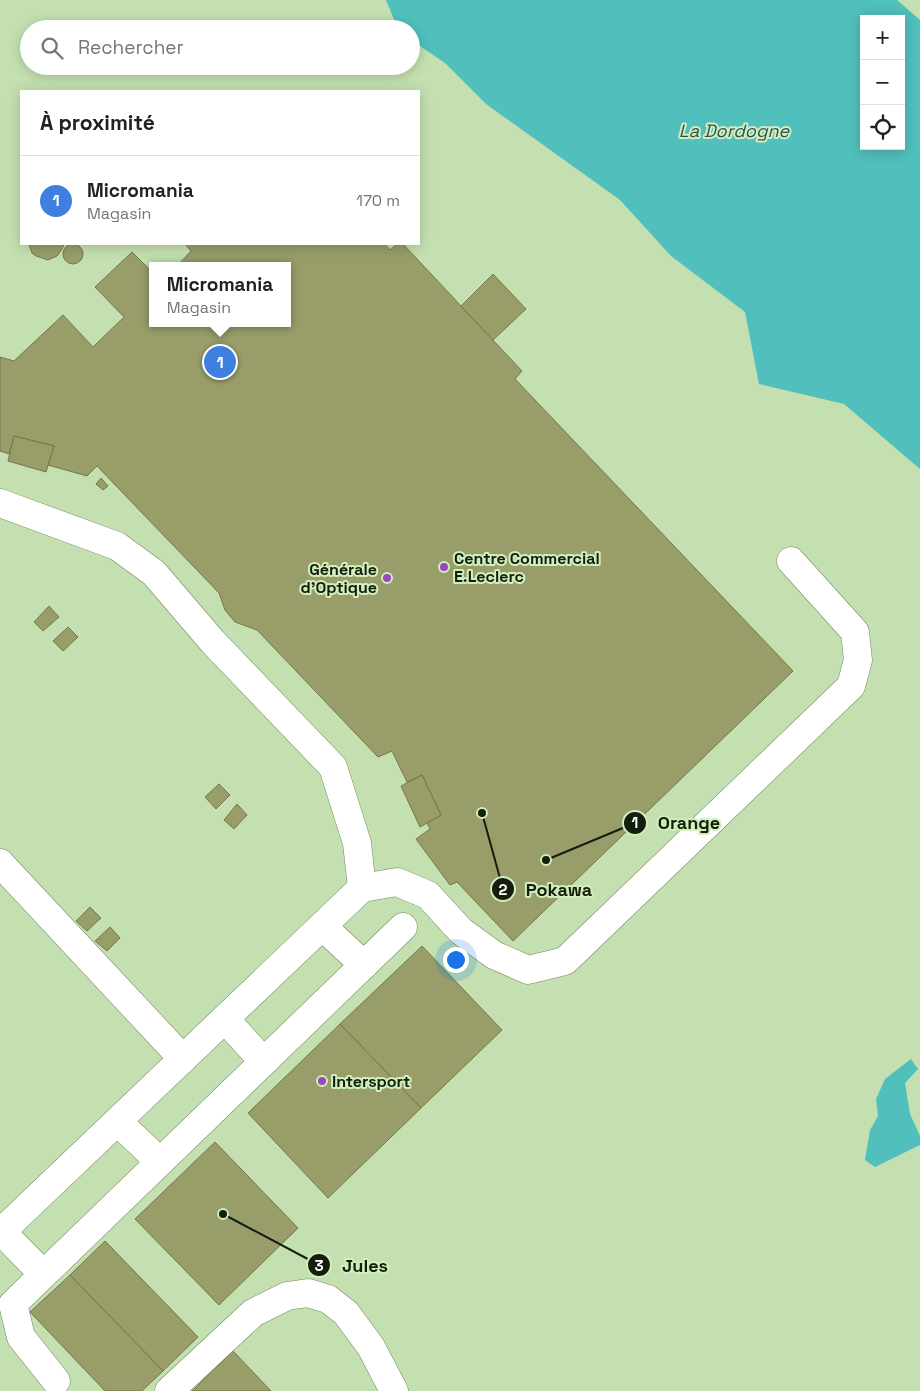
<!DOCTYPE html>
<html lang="fr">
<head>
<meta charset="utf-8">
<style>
  body { margin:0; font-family:"Space Grotesk",sans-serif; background:#f2f2f2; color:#202124 }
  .controls { position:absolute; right:15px; top:15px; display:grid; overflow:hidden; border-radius:0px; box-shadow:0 2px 12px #0003 }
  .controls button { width:45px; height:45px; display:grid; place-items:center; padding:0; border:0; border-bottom:1px solid #e0e0e0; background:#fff; color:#202124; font:25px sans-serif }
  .you { position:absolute; left:455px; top:959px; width:18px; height:18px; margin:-12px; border:4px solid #fff; border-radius:50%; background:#1a73e8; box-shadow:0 0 0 8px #1a73e833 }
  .badge { display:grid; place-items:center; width:32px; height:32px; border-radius:50%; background:#7c3aed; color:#fff; font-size:16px; font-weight:700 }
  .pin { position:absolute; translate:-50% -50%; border:2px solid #fff; box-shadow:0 1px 5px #0006 }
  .popup { position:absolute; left:149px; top:262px; width:142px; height:65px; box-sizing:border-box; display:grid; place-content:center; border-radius:0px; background:#fff; filter:drop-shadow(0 1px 4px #0005); font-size:16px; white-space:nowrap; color:#757577 }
  .popup b { font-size:19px; color:#202124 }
  .popup::after { content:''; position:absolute; left:50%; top:100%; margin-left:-10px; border:10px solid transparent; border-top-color:#fff }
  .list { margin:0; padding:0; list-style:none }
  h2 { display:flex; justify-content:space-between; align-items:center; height:65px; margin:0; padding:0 20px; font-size:21px }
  h2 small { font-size:16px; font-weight:400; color:#757577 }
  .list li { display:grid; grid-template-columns:32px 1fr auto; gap:15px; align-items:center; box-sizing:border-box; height:90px; padding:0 20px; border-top:1px solid #e0e0e0 }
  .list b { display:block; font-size:19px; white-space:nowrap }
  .list p { margin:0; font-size:16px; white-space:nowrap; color:#757577 }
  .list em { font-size:16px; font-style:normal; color:#757577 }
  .icon { flex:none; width:28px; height:28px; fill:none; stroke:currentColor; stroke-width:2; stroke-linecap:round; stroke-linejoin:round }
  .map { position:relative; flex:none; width:920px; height:1391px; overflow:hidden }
  .search { position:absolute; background:#fff; box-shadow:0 2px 12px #0003; left:20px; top:20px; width:400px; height:55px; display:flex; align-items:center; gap:12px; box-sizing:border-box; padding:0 18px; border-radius:28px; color:#757577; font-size:19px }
  .panel { position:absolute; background:#fff; box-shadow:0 2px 12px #0003; left:20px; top:90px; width:400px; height:155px; border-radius:0px }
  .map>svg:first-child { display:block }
  .water { fill:#51bfbc; fill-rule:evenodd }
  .building { fill:#989d6a; stroke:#737846 }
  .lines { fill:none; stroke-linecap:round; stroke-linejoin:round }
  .minor-casing { stroke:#6f895d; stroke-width:29 }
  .minor { stroke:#fff; stroke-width:28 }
  .poi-dot { fill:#9649bb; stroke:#d1eebd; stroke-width:2 }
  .labels { text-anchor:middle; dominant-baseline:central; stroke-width:4; stroke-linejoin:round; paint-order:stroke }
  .poi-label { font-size:16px; font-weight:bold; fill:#141e0c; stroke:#d1eebd; text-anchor:start }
  .water-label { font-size:18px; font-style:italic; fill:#315251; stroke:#d1eebd }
  .leader { fill:none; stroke:#141e0c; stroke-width:2 }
  .callout-dot { fill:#141e0c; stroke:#d1eebd; stroke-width:2 }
  .mark-label { font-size:15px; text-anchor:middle; font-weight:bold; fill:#fff }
  .callout-label { font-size:18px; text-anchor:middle; font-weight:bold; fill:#141e0c; stroke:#d1eebd; stroke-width:4; stroke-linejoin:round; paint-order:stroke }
</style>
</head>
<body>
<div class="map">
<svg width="920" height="1391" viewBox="0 0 920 1391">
  <rect width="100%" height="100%" fill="#c4e0b0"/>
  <!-- water -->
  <g class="water">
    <path d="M386,0H897L920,20V469L844,404L759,384L745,312L671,256L620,200L486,104L445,63L411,40V29H398ZM864,19H901V146H864Z"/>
    <path d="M911,1059L918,1069L905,1083L910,1114L920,1136V1145L875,1167L865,1160L870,1130L878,1116L876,1099L885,1079Z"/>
  </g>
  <!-- building -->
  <g class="building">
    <path d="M29,244H64L62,249L57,256L48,260L36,256L32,253Z"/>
    <path d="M185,244H385L390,250L397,244H403L522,371L515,379L793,671L513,941L457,882L450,885L416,839L430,829L427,823L441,815L422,775L407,782L392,751L378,757L257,630L235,622L225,610L219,593L97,466L87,476L48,465L54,446L14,436L9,454L0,451V357L14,361L63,315L93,347L124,317L95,287L132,252L152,272V323H288V266H177L191,251Z"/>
    <circle cx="73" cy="254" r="10"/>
    <path d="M493,274L526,309L493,340L461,306Z"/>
    <path d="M14,436L54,446L46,472L8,461Z"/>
    <path d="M101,478L108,486L103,490L96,484Z"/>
    <path d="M49,606L59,617L43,631L34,622Z"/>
    <path d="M68,627L78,637L63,651L53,641Z"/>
    <path d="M422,775L441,815L420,827L401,786Z"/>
    <path d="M219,784L230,795L216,809L205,797Z"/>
    <path d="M237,804L247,815L234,829L224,820Z"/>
    <path d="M90,907L101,918L87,931L76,921Z"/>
    <path d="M110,927L120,938L107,951L95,941Z"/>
    <path d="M422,946L502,1030L421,1108L340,1024Z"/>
    <path d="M340,1024L421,1108L328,1198L248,1113Z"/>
    <path d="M215,1142L298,1228L219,1305L135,1219Z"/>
    <path d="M105,1241L198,1337L163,1371L70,1275Z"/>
    <path d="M70,1275L163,1371L142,1391H105L30,1312Z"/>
    <path d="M233,1351L271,1391H192Z"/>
  </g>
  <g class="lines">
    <!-- minor casing -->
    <g class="minor-casing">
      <g id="minor">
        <path d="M0,503L117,546L154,573L213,642L333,767L357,843L362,888"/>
        <path d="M0,863L183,1059"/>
        <path d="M322,926L364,965"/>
        <path d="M225,1019L264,1062"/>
        <path d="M118,1122L160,1162"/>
        <path d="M1,1231L43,1274"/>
        <path d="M0,1233L362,888L397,882L428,895L461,931L494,955L528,970L565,961L851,686L858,660L855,632L791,561"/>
        <path d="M56,1381L21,1337L13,1304L403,927"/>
        <path d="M169,1391L253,1313L287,1296L308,1293L328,1299L346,1313L371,1347L394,1391"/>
      </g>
    </g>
    <!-- minor -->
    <use href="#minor" class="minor"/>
  </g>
  <!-- markers -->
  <g class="poi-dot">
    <circle cx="444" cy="567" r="5"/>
    <circle cx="387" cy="578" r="5"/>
    <circle cx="322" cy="1081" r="5"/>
  </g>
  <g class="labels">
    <!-- poi labels -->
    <g class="poi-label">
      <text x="454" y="558">Centre Commercial<tspan x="454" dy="18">E.Leclerc</tspan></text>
      <text x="377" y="569" text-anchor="end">Générale<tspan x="377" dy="18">d'Optique</tspan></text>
      <text x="332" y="1081">Intersport</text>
    </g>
    <!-- water labels -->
    <g class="water-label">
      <text x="734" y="130">La Dordogne</text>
    </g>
  </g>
  <!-- callouts -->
  <path class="leader" d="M546 860L635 823M482 813L503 889M223 1214L319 1265"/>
  <g class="callout-dot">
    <circle cx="546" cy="860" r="5"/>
    <circle cx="482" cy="813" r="5"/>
    <circle cx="223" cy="1214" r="5"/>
    <circle cx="635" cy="823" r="12"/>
    <circle cx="503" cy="889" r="12"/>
    <circle cx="319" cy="1265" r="12"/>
  </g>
  <g class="mark-label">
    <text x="635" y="828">1</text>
    <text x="503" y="895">2</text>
    <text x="319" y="1271">3</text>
  </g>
  <g class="callout-label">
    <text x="689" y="829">Orange</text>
    <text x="559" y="896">Pokawa</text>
    <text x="365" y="1272">Jules</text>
  </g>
</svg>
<div class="controls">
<button>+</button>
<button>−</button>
<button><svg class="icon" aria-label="locate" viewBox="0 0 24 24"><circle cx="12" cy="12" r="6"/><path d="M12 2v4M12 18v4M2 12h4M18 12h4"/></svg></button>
</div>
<div class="you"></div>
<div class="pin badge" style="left:220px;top:362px;background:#3f7fe0">1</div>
<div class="popup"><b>Micromania</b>Magasin</div>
<div class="search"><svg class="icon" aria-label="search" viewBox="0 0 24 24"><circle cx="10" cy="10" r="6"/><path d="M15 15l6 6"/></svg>Rechercher</div>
<section class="panel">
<h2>À proximité<small></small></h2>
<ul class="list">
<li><span class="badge" style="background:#3f7fe0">1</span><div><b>Micromania</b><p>Magasin</p></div><em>170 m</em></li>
</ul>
</section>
</div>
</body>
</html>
